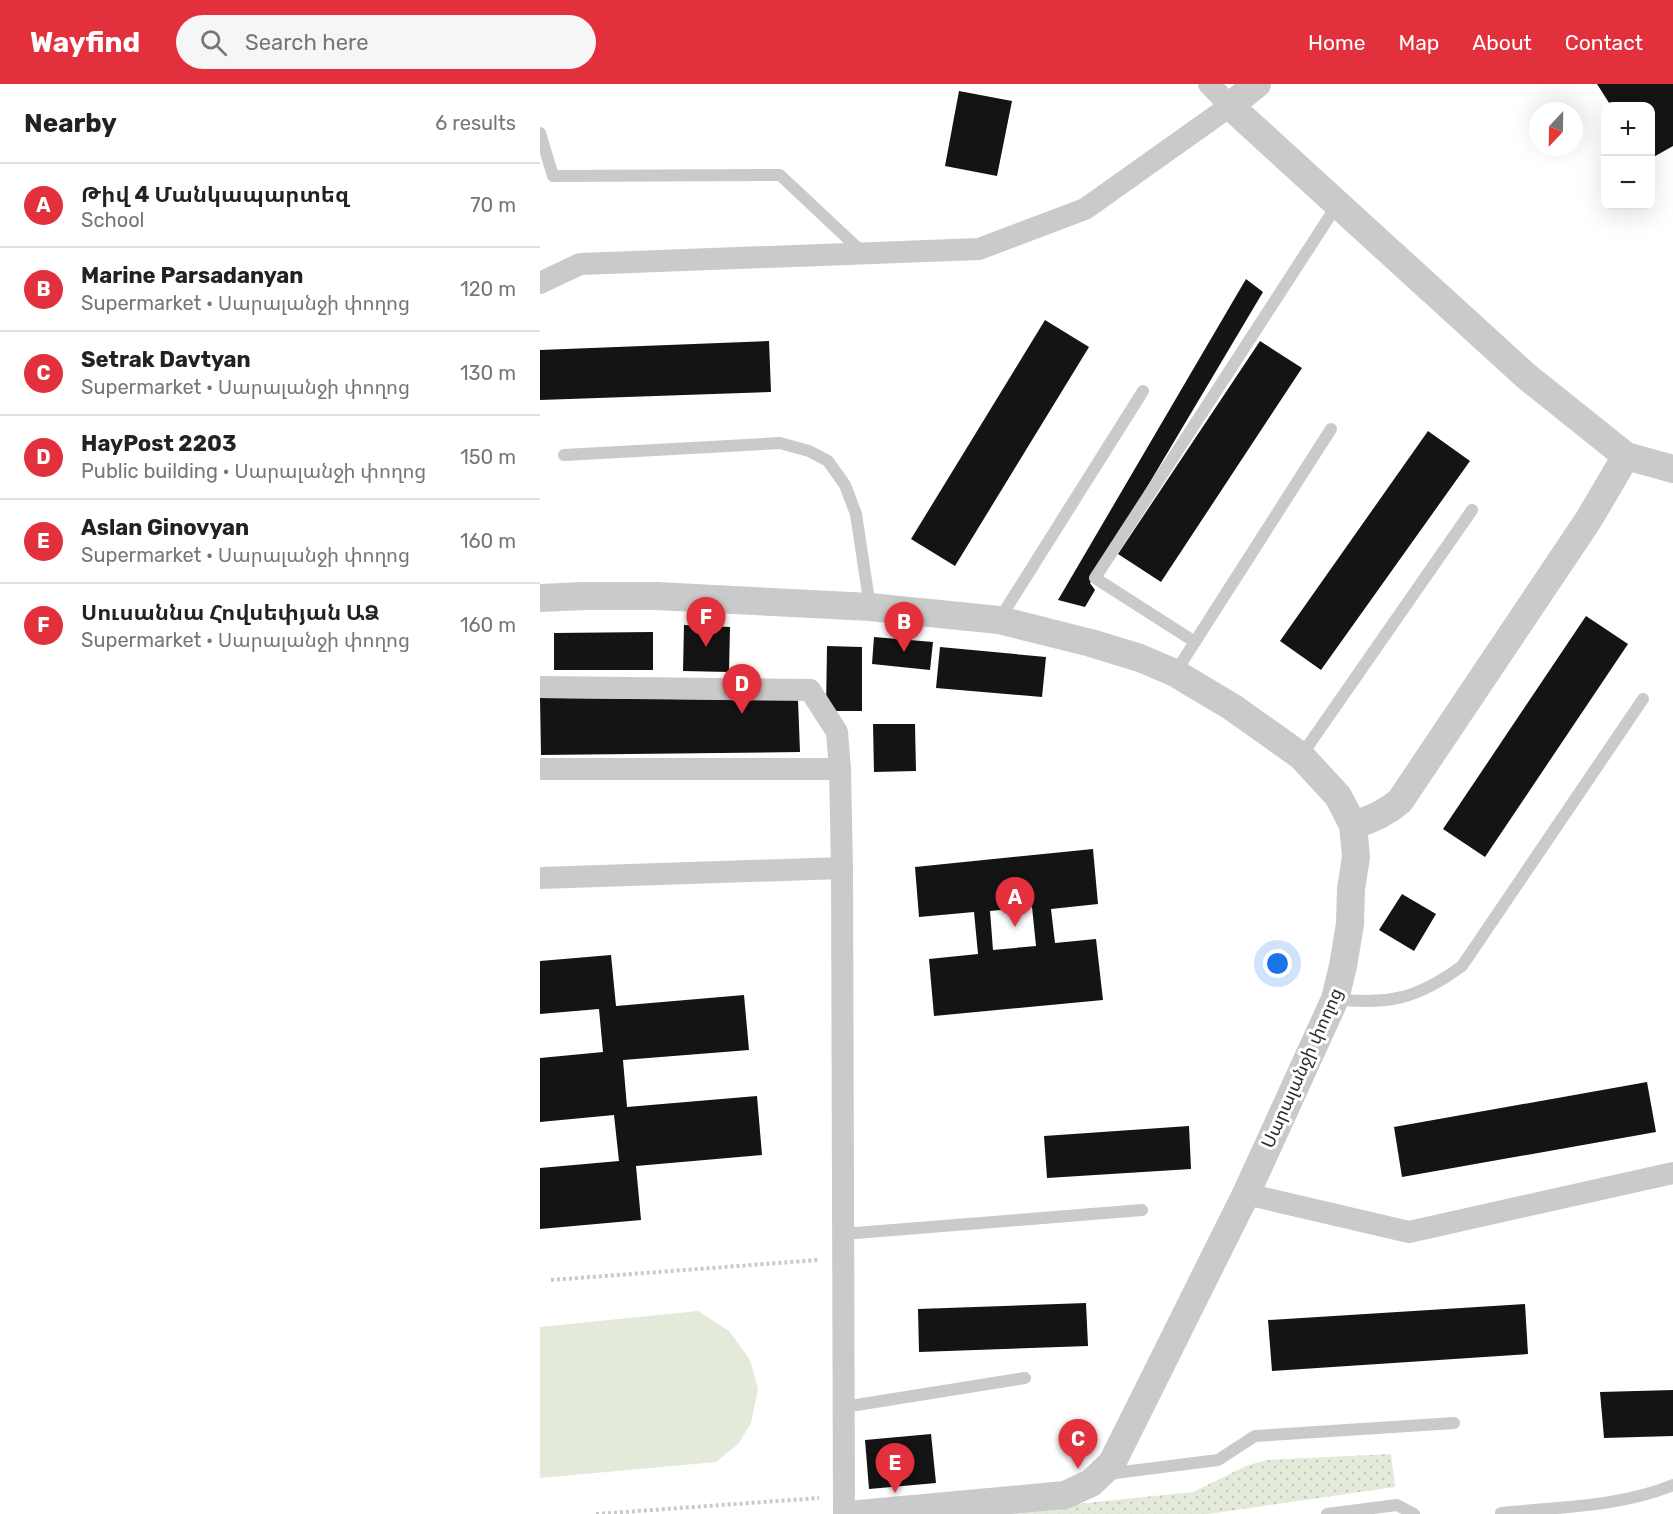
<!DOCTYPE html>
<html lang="en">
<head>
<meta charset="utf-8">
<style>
  body { margin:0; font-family:Rubik,"Noto Sans Armenian",sans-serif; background:#f6f6f6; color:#222 }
  .controls { position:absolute; right:18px; top:18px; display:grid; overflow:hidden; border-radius:12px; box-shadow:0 6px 24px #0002 }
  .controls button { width:54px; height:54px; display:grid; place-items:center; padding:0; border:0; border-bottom:2px solid #e0e0e0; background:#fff; color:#222; font:30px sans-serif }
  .compass { position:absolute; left:989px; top:18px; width:54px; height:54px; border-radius:50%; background:#fff; box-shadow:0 6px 24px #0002; rotate:202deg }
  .you { position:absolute; left:738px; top:880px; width:21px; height:21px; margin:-15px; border:4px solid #fff; border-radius:50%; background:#1a73e8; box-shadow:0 0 0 9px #1a73e833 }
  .badge { display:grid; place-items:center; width:39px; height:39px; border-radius:50%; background:#e2313c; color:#fff; font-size:20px; font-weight:700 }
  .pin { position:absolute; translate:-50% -50px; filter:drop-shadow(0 2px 3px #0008) }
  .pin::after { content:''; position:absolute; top:32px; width:21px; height:18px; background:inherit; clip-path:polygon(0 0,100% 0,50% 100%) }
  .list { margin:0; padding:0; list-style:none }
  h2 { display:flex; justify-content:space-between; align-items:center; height:78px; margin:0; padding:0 24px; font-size:26px }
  h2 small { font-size:20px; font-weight:400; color:#767676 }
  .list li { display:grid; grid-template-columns:39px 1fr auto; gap:18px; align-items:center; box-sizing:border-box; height:84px; padding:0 24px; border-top:2px solid #e0e0e0 }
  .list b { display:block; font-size:22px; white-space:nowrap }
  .list p { margin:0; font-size:20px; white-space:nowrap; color:#767676 }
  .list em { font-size:20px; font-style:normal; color:#767676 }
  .icon { flex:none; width:33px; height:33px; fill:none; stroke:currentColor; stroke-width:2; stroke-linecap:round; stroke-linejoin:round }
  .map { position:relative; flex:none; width:1133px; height:1430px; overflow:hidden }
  header { display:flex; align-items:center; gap:36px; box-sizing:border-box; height:84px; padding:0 30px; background:#e2313c; color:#fff }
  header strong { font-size:28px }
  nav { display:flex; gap:33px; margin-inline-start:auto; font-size:21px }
  .search { width:420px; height:54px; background:#f6f6f6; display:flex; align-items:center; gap:15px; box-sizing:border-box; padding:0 21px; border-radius:33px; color:#767676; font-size:22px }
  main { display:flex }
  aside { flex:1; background:#fff }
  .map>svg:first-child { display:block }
  .grass { fill:url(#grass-dots) }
  .garden { fill:#e3eada }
  .building { fill:#141414; fill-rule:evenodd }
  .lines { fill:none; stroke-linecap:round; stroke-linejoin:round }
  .path { stroke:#cacaca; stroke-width:4; stroke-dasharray:3 3; stroke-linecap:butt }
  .service { stroke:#cacaca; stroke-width:12 }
  .minor { stroke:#cacaca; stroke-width:22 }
  .tertiary { stroke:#cacaca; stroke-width:28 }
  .labels { text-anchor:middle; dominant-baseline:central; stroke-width:6; stroke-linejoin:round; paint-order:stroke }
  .street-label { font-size:18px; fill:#2d2d2d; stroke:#fff }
</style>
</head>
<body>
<header>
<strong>Wayfind</strong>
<div class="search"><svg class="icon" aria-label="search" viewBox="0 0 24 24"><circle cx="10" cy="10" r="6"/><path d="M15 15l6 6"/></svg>Search here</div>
<nav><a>Home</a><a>Map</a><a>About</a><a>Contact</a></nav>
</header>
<main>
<aside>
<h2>Nearby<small>6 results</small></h2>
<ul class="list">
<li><span class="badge">A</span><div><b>Թիվ 4 Մանկապարտեզ</b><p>School</p></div><em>70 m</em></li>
<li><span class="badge">B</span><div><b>Marine Parsadanyan</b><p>Supermarket · Սարալանջի փողոց</p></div><em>120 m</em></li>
<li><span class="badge">C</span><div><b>Setrak Davtyan</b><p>Supermarket · Սարալանջի փողոց</p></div><em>130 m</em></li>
<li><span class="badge">D</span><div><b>HayPost 2203</b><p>Public building · Սարալանջի փողոց</p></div><em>150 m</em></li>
<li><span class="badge">E</span><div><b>Aslan Ginovyan</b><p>Supermarket · Սարալանջի փողոց</p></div><em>160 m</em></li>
<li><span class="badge">F</span><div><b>Սուսաննա Հովսեփյան ԱՁ</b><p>Supermarket · Սարալանջի փողոց</p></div><em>160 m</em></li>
</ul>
</aside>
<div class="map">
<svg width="1133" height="1430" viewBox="0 0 1133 1430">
  <defs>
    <pattern id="grass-dots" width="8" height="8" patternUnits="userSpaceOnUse" patternTransform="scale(1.5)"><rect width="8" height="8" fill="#e3eada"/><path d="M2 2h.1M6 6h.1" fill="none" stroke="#c3c9bb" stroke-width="1.8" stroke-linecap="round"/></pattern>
  </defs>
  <rect width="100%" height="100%" fill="#fff"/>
  <!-- grass -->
  <path class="grass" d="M851,1370L855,1403L668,1430H441L653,1408L706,1382L726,1376Z"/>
  <!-- garden -->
  <path class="garden" d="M158,1227L189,1247L210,1276L218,1305L211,1339L199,1359L176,1378L0,1394V1243Z"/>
  <!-- building -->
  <g class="building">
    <path d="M1057,0H1133V62L1110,75V22H1071Z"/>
    <path d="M419,7L472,17L457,92L405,82Z"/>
    <path d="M706,195L723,208L550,499L555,506L545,523L518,516Z"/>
    <path d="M505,236L549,263L415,482L371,455Z"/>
    <path d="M229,257L231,308L0,316V266Z"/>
    <path d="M720,257L762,284L621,498L578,470Z"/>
    <path d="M888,347L930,377L781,586L740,557Z"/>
    <path d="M1046,532L1088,560L945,773L903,745Z"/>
    <path d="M144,541L190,543L189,588L143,587Z"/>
    <path d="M113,548V586H14V549Z"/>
    <path d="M334,553L393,558L390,586L332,580Z"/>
    <path d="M287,562L322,563V627H286Z"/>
    <path d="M400,563L506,573L502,613L396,604Z"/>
    <path d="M0,614L258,616L260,668L1,671Z"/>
    <path d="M333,640H375L376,687L334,688Z"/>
    <path d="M553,765L558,820L511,825L515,859L556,855L563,916L394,932L389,875L438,870L434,828L379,833L375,783ZM492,823L496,862L453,866L450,827Z"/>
    <path d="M862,810L896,830L874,867L839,846Z"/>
    <path d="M71,871L76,922L204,911L209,966L83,976L87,1023L217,1012L222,1071L96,1082L101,1136L0,1145V1084L79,1077L74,1031L0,1038V974L63,968L59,925L0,930V877Z"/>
    <path d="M1107,998L1116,1048L862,1093L854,1043Z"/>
    <path d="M649,1042L651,1085L507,1094L504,1052Z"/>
    <path d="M546,1219L548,1262L379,1268L378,1225Z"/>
    <path d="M985,1220L988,1270L732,1287L728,1236Z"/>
    <path d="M1133,1306V1352L1064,1354L1060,1308Z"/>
    <path d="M391,1350L396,1399L329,1405L325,1356Z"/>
  </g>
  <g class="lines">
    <!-- path -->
    <g class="path">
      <path d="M11,1196L278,1176"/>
      <path d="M56,1430L279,1414"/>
    </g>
    <!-- service -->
    <g class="service">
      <path d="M0,49L13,92L240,91L322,168"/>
      <path d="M24,371L240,359L269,367L288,377L305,401L316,430L330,523"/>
      <path d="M459,536L603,307"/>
      <path d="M655,558L555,494L797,121"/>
      <path d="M635,589L791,345"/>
      <path d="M761,672L932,426"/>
      <path d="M795,915C849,921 877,915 922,882L1103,615"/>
      <path d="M303,1150L602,1126"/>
      <path d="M304,1323L485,1294"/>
      <path d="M567,1390L678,1376L715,1352L914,1339"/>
      <path d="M961,1429C1017,1423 1080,1423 1133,1401"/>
      <path d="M787,1430L857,1421L874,1430"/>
    </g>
    <!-- minor -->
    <g class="minor">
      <path d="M0,199L40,180L439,165L545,125L690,22L669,0"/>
      <path d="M0,603L270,606L297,648L300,685L302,784L304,1430"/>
      <path d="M0,685H300"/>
      <path d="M0,794L302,784"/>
      <path d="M706,1110L869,1148L1133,1089"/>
    </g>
    <!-- tertiary -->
    <g class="tertiary">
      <path d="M717,0L690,22L986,292L1086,372L1133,385"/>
      <path d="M0,514L44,512H116L330,523L459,536L551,559L600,574L635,589L692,623L761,672L798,712L813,741L816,773L811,805L810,840L803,882L795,915L706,1110L572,1379L551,1399L525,1411L319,1430"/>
      <path d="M813,741C831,736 846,729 860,717L1049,435L1086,372"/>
    </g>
  </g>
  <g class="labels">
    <!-- street labels -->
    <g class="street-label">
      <text transform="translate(762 984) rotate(-66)">Սարալանջի փողոց</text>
    </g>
  </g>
</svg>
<div class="controls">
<button>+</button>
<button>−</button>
</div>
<svg class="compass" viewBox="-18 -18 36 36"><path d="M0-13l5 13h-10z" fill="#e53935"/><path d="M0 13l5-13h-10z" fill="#767676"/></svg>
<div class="you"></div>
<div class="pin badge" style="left:475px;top:843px">A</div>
<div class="pin badge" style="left:364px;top:568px">B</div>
<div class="pin badge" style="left:538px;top:1385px">C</div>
<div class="pin badge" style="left:202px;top:630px">D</div>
<div class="pin badge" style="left:355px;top:1409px">E</div>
<div class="pin badge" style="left:166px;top:563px">F</div>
</div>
</main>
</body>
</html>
